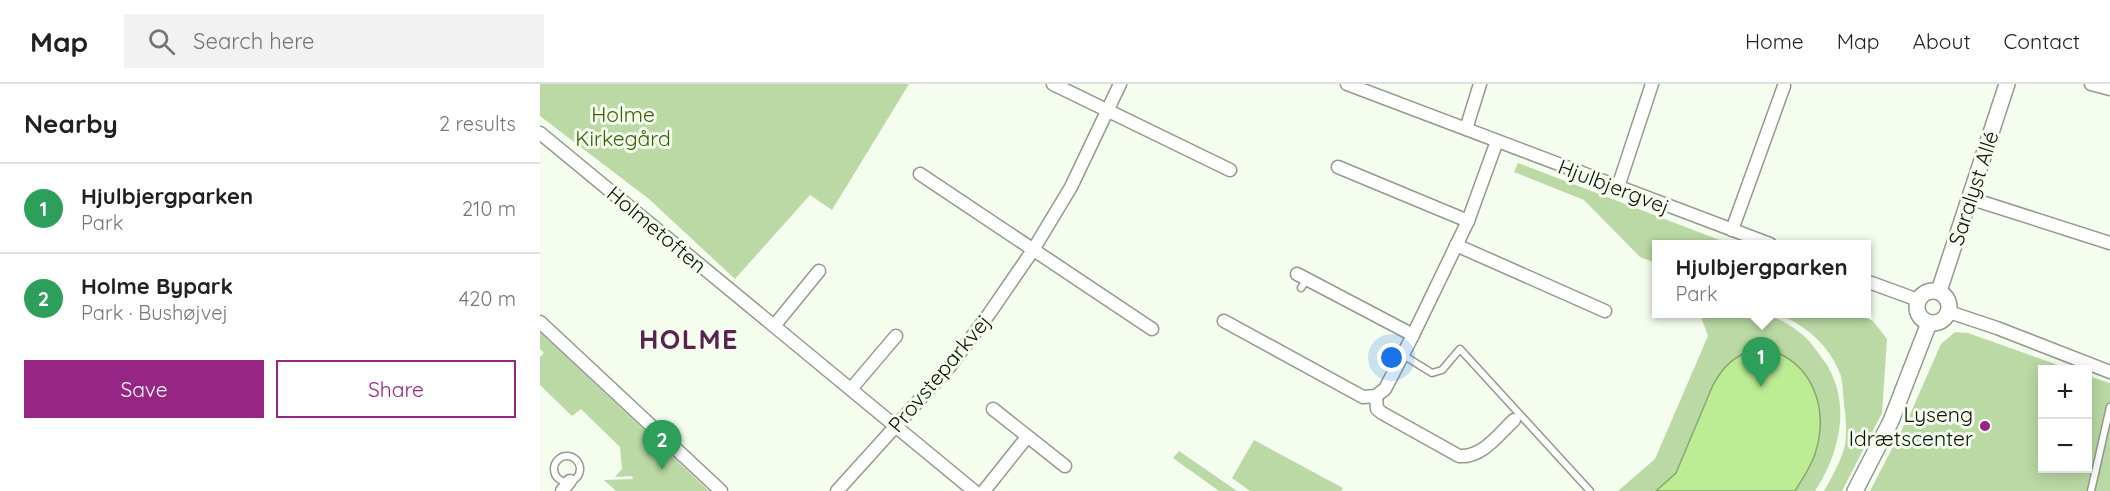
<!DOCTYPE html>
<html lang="en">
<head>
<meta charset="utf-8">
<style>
  body { margin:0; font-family:Quicksand,sans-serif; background:#f2f2f2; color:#202124 }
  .controls { position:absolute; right:18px; bottom:18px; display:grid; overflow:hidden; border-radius:0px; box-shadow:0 3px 15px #0003 }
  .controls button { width:54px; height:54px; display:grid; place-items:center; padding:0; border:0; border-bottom:2px solid #e0e0e0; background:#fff; color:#202124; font:30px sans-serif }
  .you { position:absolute; left:852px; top:274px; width:21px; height:21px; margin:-15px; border:4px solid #fff; border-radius:50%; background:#1a73e8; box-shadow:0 0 0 9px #1a73e833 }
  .badge { display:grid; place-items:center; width:39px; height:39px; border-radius:50%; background:#962584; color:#fff; font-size:20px; font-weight:700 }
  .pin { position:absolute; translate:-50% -50px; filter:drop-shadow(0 2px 3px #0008) }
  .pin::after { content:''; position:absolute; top:32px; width:21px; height:18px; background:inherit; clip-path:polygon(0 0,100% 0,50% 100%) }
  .popup { position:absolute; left:1112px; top:156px; width:219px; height:78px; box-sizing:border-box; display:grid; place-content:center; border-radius:0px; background:#fff; filter:drop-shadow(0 2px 4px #0005); font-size:20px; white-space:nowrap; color:#757577 }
  .popup b { font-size:22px; color:#202124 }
  .popup::after { content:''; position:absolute; left:50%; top:100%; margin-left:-12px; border:12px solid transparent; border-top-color:#fff }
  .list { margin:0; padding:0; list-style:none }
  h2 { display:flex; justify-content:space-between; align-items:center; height:78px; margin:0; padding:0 24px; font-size:26px }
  h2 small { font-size:20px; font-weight:400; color:#757577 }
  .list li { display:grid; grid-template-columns:39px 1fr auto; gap:18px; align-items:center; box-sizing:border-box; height:90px; padding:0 24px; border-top:2px solid #e0e0e0 }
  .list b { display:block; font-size:22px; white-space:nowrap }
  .list p { margin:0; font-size:20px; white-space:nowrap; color:#757577 }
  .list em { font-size:20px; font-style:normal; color:#757577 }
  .actions { display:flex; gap:12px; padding:18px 24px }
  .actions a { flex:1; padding:14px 0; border:2px solid #962584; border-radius:0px; text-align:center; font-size:21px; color:#962584 }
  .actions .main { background:#962584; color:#fff }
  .icon { flex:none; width:33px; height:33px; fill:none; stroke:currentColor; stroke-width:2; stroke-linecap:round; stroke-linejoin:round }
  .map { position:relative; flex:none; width:1570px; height:407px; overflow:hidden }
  header { display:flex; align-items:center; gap:36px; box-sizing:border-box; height:84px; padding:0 30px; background:#fff; border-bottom:2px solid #e0e0e0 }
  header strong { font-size:28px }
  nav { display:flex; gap:33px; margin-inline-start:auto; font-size:21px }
  .search { width:420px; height:54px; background:#f2f2f2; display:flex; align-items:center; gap:15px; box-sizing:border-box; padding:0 21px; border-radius:0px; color:#757577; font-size:22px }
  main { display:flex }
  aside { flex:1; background:#fff }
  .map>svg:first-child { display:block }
  .green { fill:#bbd9a4 }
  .water { fill:#bced95; stroke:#87aa6b; stroke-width:1.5 }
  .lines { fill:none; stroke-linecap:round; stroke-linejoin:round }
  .service-casing { stroke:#929a8d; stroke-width:9 }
  .minor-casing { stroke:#929a8d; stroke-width:15 }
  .tertiary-casing { stroke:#929a8d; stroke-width:18 }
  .service { stroke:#fff; stroke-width:6 }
  .minor { stroke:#fff; stroke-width:12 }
  .tertiary { stroke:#fff; stroke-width:15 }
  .poi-dot { fill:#962584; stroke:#f4fdee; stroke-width:2 }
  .labels { text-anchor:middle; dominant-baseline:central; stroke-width:6; stroke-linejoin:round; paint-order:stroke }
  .park-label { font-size:21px; fill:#386000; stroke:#f4fdee }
  .street-label { font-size:21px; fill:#0c0f0a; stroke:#f4fdee }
  .poi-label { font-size:21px; fill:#0c0f0a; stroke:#f4fdee; text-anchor:end }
  .district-label { font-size:27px; font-weight:bold; letter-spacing:1.5px; fill:#5a234f; stroke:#f4fdee }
</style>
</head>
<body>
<header>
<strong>Map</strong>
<div class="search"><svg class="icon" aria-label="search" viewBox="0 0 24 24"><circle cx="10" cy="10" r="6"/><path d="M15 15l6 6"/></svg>Search here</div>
<nav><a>Home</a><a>Map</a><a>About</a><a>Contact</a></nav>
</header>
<main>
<aside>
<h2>Nearby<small>2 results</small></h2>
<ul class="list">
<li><span class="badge" style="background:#2e9e5b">1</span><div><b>Hjulbjergparken</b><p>Park</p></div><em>210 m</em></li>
<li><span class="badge" style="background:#2e9e5b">2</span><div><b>Holme Bypark</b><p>Park · Bushøjvej</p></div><em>420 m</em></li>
</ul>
<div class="actions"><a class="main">Save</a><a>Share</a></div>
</aside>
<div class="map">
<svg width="1570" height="407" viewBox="0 0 1570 407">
  <rect width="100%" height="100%" fill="#f4fdee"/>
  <!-- green -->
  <g class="green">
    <path d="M0,0H369L292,126L270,111L195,195L109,115L0,32Z"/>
    <path d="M978,79L1190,160H1116V179L1100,173L1044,116L974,88Z"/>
    <path d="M1160,230C1177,230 1209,226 1224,230C1246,236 1267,251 1279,270C1282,275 1287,279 1289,285C1311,324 1298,372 1275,407H1078L1115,375L1168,252Z"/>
    <path d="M1238,230H1319L1333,237L1347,255L1342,329L1302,407H1284C1292,393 1301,377 1305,361C1307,349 1306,332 1304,320C1303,311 1303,301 1301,292C1290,262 1267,242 1238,230Z"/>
    <path d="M0,248L169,407H76L64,396L93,395L92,392L75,393L82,385L80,363L41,325L32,332L0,301V273L4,269L0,265Z"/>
    <path d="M1415,248L1428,249L1529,285L1502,286V384H1548V292L1570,299V407H1330L1371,328L1401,260Z"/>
    <path d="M714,356L803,404L801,407H710L692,394Z"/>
    <path d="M639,367L697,407H679L633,374Z"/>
  </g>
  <!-- water -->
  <path class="water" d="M1213,265C1221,266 1230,265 1236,268C1277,286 1288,330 1275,370C1271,383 1262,395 1255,407H1116L1136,389L1173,301C1184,281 1193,274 1213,265Z"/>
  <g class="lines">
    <!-- service casing -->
    <g class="service-casing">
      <g id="service">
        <path d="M761,204L767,195"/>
        <path d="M863,271L892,289L902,286L920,265L1050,407"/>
        <circle cx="27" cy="385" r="13"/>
        <path d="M1551,407L1570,323"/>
      </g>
    </g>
    <!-- minor casing -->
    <g class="minor-casing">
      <g id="minor">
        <path d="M513,0L690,86"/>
        <path d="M807,0L1230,160"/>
        <path d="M1551,0L1570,5"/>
        <path d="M926,45L940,0"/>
        <path d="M0,49L434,407"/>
        <path d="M798,83L928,137"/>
        <path d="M380,90L612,245"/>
        <path d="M1078,103L1112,0"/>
        <path d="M1429,114L1570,159"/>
        <path d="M1192,146L1244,2"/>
        <path d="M916,161L1065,227"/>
        <path d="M757,190L873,251"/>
        <path d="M1326,197L1378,216"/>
        <path d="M1409,228L1457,244L1570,288"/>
        <path d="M684,237L823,313L836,312L845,305L873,251L928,137L957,57"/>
        <path d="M0,238L181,407"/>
        <path d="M234,242L279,187"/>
        <path d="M311,305L356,252"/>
        <path d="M836,312L837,325L842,329L919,372C942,374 958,351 974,336"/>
        <path d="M453,325L525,382"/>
        <path d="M22,407L30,397"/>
        <path d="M297,407L410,282L449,230L493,166L531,103L580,0"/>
        <path d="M444,407L487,353"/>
      </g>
    </g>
    <!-- tertiary casing -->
    <g class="tertiary-casing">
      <g id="tertiary">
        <circle cx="1393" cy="223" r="16"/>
        <path d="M1399,207L1467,0"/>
        <path d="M1315,407L1351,337L1389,239"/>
      </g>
    </g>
    <!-- service -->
    <use href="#service" class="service"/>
    <!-- minor -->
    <use href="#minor" class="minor"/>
    <!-- tertiary -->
    <use href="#tertiary" class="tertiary"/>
  </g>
  <!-- markers -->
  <circle class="poi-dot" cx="1445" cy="342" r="6"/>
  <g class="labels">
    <!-- park labels -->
    <g class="park-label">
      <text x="83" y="30">Holme<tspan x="83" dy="24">Kirkegård</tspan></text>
    </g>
    <!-- street labels -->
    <g class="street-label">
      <text transform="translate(1074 102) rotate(21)">Hjulbjergvej</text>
      <text transform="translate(1433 104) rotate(-72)">Saralyst Allé</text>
      <text transform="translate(117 145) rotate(40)">Holmetoften</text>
      <text transform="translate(399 289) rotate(-50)">Provsteparkvej</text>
    </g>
    <!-- poi labels -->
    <g class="poi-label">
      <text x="1433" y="330">Lyseng<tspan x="1433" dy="24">Idrætscenter</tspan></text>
    </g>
    <!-- district labels -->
    <g class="district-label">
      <text x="149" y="255">HOLME</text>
    </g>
  </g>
</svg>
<div class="controls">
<button>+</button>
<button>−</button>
</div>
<div class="you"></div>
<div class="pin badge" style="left:1221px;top:303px;background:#2e9e5b">1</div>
<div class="popup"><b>Hjulbjergparken</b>Park</div>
<div class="pin badge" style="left:122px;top:386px;background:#2e9e5b">2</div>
</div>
</main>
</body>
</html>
